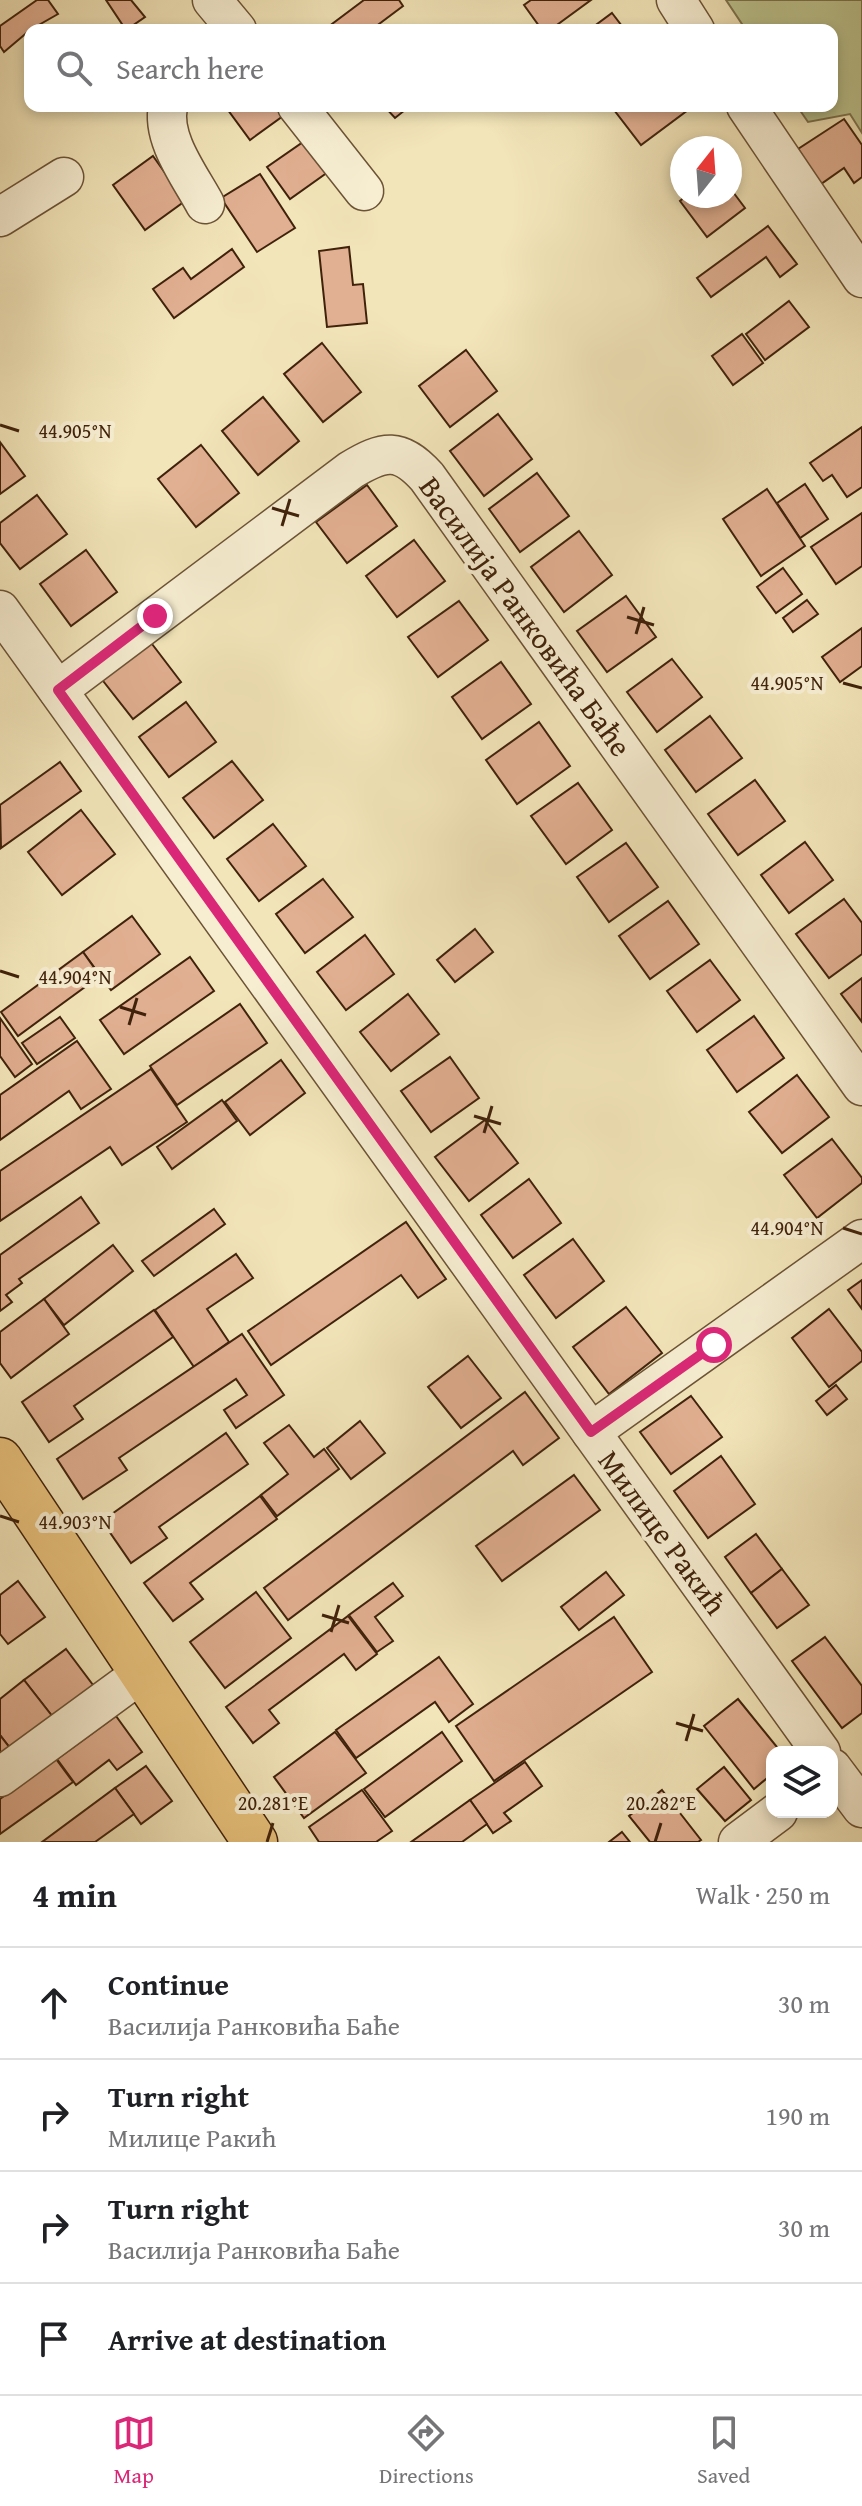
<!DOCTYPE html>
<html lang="en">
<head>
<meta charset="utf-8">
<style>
  body { margin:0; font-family:"Gentium Book Plus",serif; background:#f2f2f2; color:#202124 }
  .controls { position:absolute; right:24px; bottom:24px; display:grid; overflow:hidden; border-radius:16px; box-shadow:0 4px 12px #0003 }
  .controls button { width:72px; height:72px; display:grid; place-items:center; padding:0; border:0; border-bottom:2px solid #e0e0e0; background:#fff; color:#202124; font:40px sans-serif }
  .compass { position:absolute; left:670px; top:136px; width:72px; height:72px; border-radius:50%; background:#fff; box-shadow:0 4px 12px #0003; rotate:17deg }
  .stop { position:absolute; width:24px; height:24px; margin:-18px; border:6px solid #db2777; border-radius:50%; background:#fff }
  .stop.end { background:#db2777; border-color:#fff; box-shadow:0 2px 8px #0008 }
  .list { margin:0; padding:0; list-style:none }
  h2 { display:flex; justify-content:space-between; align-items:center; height:104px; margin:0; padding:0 32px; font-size:34px }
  h2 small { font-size:26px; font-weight:400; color:#757577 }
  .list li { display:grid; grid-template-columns:52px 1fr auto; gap:24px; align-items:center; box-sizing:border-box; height:112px; padding:0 32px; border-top:2px solid #e0e0e0 }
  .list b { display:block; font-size:30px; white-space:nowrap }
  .list p { margin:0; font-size:26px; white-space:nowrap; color:#757577 }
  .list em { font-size:26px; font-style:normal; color:#757577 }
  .icon { flex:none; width:44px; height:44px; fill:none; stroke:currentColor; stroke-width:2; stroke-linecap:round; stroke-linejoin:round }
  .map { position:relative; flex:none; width:862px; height:1842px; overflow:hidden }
  .search { position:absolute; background:#fff; box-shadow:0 4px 12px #0003; left:24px; right:24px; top:24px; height:88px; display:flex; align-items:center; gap:20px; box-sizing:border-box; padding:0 28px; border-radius:16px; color:#757577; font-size:30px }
  .sheet { height:552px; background:#fff }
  nav { display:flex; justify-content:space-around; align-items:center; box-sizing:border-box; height:112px; border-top:2px solid #e0e0e0; background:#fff; font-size:22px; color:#757577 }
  nav a { display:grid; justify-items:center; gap:4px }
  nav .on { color:#db2777 }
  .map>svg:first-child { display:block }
  .green { fill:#bcc48f; stroke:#7e734d; stroke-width:2 }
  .building { fill:#e1af91; stroke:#40220b; stroke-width:2 }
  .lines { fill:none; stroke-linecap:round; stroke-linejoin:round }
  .minor-casing { stroke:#6c5336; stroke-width:41 }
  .major-casing { stroke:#40220b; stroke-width:47 }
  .minor { stroke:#f7eed2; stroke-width:38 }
  .major { stroke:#e9c27c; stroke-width:44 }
  .route { stroke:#db2777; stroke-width:10 }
  .ticks { fill:none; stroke:#40220b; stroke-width:3 }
  .labels { text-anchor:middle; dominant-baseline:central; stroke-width:8; stroke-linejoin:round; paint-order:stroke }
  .street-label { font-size:30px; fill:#40220b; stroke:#f7eed2 }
  .ticks-label { font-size:20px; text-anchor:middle; fill:#40220b; stroke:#f7eed2; stroke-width:8; stroke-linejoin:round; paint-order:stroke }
</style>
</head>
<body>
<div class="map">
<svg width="862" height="1842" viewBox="0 0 862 1842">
  <rect width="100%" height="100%" fill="#f2e5b9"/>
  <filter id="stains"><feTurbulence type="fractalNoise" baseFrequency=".0025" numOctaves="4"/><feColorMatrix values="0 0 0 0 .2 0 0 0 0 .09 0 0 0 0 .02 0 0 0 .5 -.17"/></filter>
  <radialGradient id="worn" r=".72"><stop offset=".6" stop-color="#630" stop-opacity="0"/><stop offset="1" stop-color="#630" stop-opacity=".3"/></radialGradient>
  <!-- green -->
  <path class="green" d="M726,0H862V133L850,114L808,122L797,106H832V30H746Z"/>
  <!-- building -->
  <g class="building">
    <path d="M37,0H48L58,14L30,30L4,52L0,46V26Z"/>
    <path d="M106,0H131L145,17L126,30Z"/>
    <path d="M364,0H399L403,6L371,30H324Z"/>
    <path d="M531,0H591L550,30H542L524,5Z"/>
    <path d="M612,13L625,30H589Z"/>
    <path d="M225,106H275L283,116L250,140Z"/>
    <path d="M384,106H410L395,118Z"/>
    <path d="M611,106H685L688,110L641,145Z"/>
    <path d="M844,119L862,145V177L854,183L844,168L821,184L798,149Z"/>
    <path d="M306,140L328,172L290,199L267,167Z"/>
    <path d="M153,156L185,201L145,230L113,185Z"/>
    <path d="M260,174L295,228L257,252L221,198Z"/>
    <path d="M730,188L745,208L707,237L680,201L686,196H730Z"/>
    <path d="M768,226L797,264L780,277L766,257L711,297L697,278Z"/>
    <path d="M349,247L353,285L363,284L367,323L327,327L319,251Z"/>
    <path d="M232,249L244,267L174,318L153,289L183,268L191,279Z"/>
    <path d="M789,301L809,327L765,360L746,334Z"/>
    <path d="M742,334L763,363L733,385L712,356Z"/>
    <path d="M322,343L361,392L323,422L284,374Z"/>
    <path d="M466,350L497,391L450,427L419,386Z"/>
    <path d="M263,397L299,441L258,475L222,431Z"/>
    <path d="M498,414L532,459L484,496L450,451Z"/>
    <path d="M862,427V487L847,497L832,475L823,481L810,463Z"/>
    <path d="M0,442L25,476L0,494Z"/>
    <path d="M201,445L239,493L196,527L158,479Z"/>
    <path d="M537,473L569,516L520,552L489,509Z"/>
    <path d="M805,484L828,519L800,538L777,503Z"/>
    <path d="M367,485L397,526L347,563L316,522Z"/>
    <path d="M767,489L805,546L761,576L723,519Z"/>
    <path d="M37,495L67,534L20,569L0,543V523Z"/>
    <path d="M862,513V566L836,584L811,547Z"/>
    <path d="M579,531L612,575L564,612L531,567Z"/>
    <path d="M414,540L445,581L397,617L366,576Z"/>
    <path d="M86,550L117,592L71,626L40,584Z"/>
    <path d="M783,568L802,594L776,613L757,587Z"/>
    <path d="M626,596L656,637L607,672L577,631Z"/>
    <path d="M807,600L818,614L793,632L783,618Z"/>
    <path d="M459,601L488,640L438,677L408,637Z"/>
    <path d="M862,628V666L840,682L822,657Z"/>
    <path d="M149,640L181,682L133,719L100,677Z"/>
    <path d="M672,659L702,697L657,732L627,692Z"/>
    <path d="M501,662L531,704L482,739L452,697Z"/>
    <path d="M186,702L216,742L169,777L139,737Z"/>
    <path d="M710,716L742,758L696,792L665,750Z"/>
    <path d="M539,722L570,766L517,804L486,760Z"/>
    <path d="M232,761L263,800L214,838L183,798Z"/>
    <path d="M60,762L81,791L1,848L0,805Z"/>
    <path d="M755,780L785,821L738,855L708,814Z"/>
    <path d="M578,783L612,830L566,864L531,816Z"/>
    <path d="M81,810L115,854L62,895L28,852Z"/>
    <path d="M273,824L306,866L259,901L227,859Z"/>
    <path d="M805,842L833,880L789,913L761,875Z"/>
    <path d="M626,843L658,887L609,922L577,877Z"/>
    <path d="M323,879L353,917L305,953L276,914Z"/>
    <path d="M844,899L862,923V954L829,978L796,934Z"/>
    <path d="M668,901L699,944L650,979L619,936Z"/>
    <path d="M132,916L160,954L111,990L83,952Z"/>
    <path d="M475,929L493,952L455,982L437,960Z"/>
    <path d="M365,935L394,974L346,1010L317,972Z"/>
    <path d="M83,952L100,976L18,1036L1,1012Z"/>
    <path d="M190,957L214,991L124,1054L100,1020Z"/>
    <path d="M710,960L740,1000L697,1032L667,991Z"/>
    <path d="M862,978V1022L841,994Z"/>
    <path d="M408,994L439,1034L391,1071L360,1032Z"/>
    <path d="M240,1004L267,1043L177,1105L150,1066Z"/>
    <path d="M754,1016L784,1058L737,1092L707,1050Z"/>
    <path d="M60,1017L75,1038L37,1064L22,1043Z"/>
    <path d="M0,1018L32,1064L15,1077L0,1056Z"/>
    <path d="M77,1041L111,1089L81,1109L69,1091L0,1140V1095Z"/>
    <path d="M450,1057L479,1098L431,1132L401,1091Z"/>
    <path d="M281,1060L305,1093L250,1135L225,1102Z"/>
    <path d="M151,1069L187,1122L122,1165L110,1147L0,1221V1171Z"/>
    <path d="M797,1075L829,1117L782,1153L749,1112Z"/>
    <path d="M222,1100L237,1121L172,1169L157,1147Z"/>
    <path d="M485,1120L518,1163L469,1201L435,1157Z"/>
    <path d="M832,1139L862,1178V1183L817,1218L784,1175Z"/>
    <path d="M529,1179L561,1223L513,1258L481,1215Z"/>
    <path d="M81,1197L99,1223L19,1279L22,1283L6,1295L12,1302L0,1311V1255Z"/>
    <path d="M214,1209L225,1224L154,1276L142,1261Z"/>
    <path d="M406,1222L446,1279L418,1298L401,1275L271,1365L248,1331Z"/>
    <path d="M573,1239L604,1281L556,1318L524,1275Z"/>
    <path d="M113,1245L133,1271L64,1325L44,1299Z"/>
    <path d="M236,1254L253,1278L207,1309L229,1342L194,1367L155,1310Z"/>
    <path d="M862,1280V1309L848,1290Z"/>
    <path d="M44,1299L69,1334L11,1378L0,1363V1332Z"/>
    <path d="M626,1307L662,1353L609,1394L573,1347Z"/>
    <path d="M829,1309L862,1352V1361L829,1387L792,1338Z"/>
    <path d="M154,1310L173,1337L74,1406L83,1419L49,1442L22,1402Z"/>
    <path d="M242,1334L284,1395L236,1428L224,1410L247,1395L236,1379L119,1458L127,1470L83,1499L57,1459Z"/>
    <path d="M468,1356L501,1398L461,1428L428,1387Z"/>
    <path d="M836,1385L847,1399L827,1415L816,1401Z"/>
    <path d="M525,1392L559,1438L523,1465L513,1451L288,1620L264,1588Z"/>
    <path d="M691,1396L722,1437L671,1474L640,1432Z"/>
    <path d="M360,1421L385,1453L351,1479L327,1448Z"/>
    <path d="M289,1425L314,1457L324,1449L339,1469L277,1516L261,1495L288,1474L264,1443Z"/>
    <path d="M226,1433L248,1464L159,1527L167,1538L131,1563L102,1521Z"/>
    <path d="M721,1456L755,1504L708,1538L674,1491Z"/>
    <path d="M574,1475L600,1510L502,1581L476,1546Z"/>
    <path d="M260,1496L277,1519L190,1583L203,1599L173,1621L144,1583Z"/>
    <path d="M756,1534L782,1569L751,1593L725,1557Z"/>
    <path d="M782,1569L809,1605L777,1628L751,1593Z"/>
    <path d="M606,1572L624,1595L579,1630L561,1607Z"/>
    <path d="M18,1581L45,1617L8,1644L0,1634V1595Z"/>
    <path d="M393,1583L403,1596L375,1617L393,1641L377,1652L349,1615Z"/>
    <path d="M256,1592L291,1638L225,1688L190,1642Z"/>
    <path d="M348,1616L377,1654L356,1670L344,1654L269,1710L279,1723L253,1743L226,1707Z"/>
    <path d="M614,1617L652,1672L494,1781L456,1726Z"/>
    <path d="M825,1637L862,1686V1713L842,1728L792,1661Z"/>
    <path d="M66,1649L99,1693L56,1721L24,1680Z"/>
    <path d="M439,1657L473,1704L449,1722L435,1702L356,1758L336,1730Z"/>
    <path d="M24,1680L56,1721L14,1753L0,1735V1699Z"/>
    <path d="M738,1699L781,1752H772V1774L754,1789L704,1726Z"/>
    <path d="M116,1716L142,1752L117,1770L109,1760L76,1785L57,1759Z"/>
    <path d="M335,1732L366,1773L304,1818L274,1777Z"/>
    <path d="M442,1732L462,1761L385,1817L364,1789Z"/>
    <path d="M0,1735L13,1752L0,1762Z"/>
    <path d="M56,1759L73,1782L0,1834V1799Z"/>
    <path d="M525,1762L542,1786L504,1813L511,1821L493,1833L470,1800Z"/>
    <path d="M146,1766L172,1801L141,1824L115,1788Z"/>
    <path d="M724,1767L751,1800L725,1821L697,1789Z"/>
    <path d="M115,1788L134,1814L95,1842H42Z"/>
    <path d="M362,1790L392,1831L376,1842H319L309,1827Z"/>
    <path d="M662,1790L701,1840L698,1842H650L629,1816Z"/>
    <path d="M470,1800L487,1824L462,1842H411Z"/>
    <path d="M622,1832L630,1842H609Z"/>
  </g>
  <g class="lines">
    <!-- minor casing -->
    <g class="minor-casing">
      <g id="minor">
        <path d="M212,0L237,30"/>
        <path d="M676,0L695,30"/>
        <path d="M168,106C161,139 190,176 205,204"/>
        <path d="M297,106L364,191"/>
        <path d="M746,106L862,278"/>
        <path d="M0,217L64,177"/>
        <path d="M0,610L821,1752"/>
        <path d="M58,690L351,470C384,450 400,447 427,477L862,1086"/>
        <path d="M591,1432L862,1239"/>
        <path d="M832,1768L862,1808"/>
        <path d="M0,1777L142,1673"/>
        <path d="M738,1842L778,1812"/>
      </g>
    </g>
    <!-- major casing -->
    <g class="major-casing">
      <path id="major" d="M0,1460L255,1842"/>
    </g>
    <!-- minor -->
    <use href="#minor" class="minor"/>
    <!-- major -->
    <use href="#major" class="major"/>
  </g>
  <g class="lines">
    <!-- route -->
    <path class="route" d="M155,616L58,690L591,1432L714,1345"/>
  </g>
  <!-- ticks -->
  <path class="ticks" d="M0,425L19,431M272,508L299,516M282,526L290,499M627,617L654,625M636,634L644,607M843,683L862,688M0,971L19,977M120,1007L146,1015M129,1025L137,998M474,1116L501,1124M484,1133L492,1106M843,1228L862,1234M0,1516L19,1522M322,1615L349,1623M331,1632L339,1605M676,1723L703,1731M686,1741L694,1714M267,1842L273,1823M655,1842L661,1823"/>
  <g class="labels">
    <!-- street labels -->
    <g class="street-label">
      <text transform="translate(526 616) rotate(54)">Василија Ранковића Баће</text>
      <text transform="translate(663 1532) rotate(54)">Милице Ракић</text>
    </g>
  </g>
  <g class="ticks-label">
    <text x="75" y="438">44.905°N</text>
    <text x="787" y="690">44.905°N</text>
    <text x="75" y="984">44.904°N</text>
    <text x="787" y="1235">44.904°N</text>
    <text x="75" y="1529">44.903°N</text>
    <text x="273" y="1810">20.281°E</text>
    <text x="661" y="1810">20.282°E</text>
  </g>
  <rect width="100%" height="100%" filter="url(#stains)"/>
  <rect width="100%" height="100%" fill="url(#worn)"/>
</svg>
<div class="controls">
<button><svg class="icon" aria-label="layers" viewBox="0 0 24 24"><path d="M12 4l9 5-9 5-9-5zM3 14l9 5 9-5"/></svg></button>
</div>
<svg class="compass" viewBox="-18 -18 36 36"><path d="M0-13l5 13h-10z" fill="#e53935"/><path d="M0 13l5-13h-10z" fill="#757577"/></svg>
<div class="stop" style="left:714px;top:1345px"></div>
<div class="stop end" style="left:155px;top:616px"></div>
<div class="search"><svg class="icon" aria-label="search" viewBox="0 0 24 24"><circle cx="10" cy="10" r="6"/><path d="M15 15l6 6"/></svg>Search here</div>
</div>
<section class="sheet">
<h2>4 min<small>Walk · 250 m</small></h2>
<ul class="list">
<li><svg class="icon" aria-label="ahead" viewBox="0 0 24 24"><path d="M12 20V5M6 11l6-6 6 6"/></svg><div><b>Continue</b><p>Василија Ранковића Баће</p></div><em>30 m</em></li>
<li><svg class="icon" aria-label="right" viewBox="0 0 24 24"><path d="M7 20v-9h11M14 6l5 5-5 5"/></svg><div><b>Turn right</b><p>Милице Ракић</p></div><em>190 m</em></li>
<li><svg class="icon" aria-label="right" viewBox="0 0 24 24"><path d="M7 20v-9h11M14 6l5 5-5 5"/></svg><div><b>Turn right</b><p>Василија Ранковића Баће</p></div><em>30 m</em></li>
<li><svg class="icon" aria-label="arrive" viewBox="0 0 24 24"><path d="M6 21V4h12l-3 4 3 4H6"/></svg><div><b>Arrive at destination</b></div></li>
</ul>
</section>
<nav>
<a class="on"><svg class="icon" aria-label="map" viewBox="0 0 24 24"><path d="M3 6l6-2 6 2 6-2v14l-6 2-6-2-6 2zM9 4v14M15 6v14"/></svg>Map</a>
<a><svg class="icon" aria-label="directions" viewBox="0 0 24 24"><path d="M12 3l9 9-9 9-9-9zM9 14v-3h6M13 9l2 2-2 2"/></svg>Directions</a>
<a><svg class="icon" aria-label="saved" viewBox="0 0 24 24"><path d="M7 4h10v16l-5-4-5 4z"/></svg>Saved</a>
</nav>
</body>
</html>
